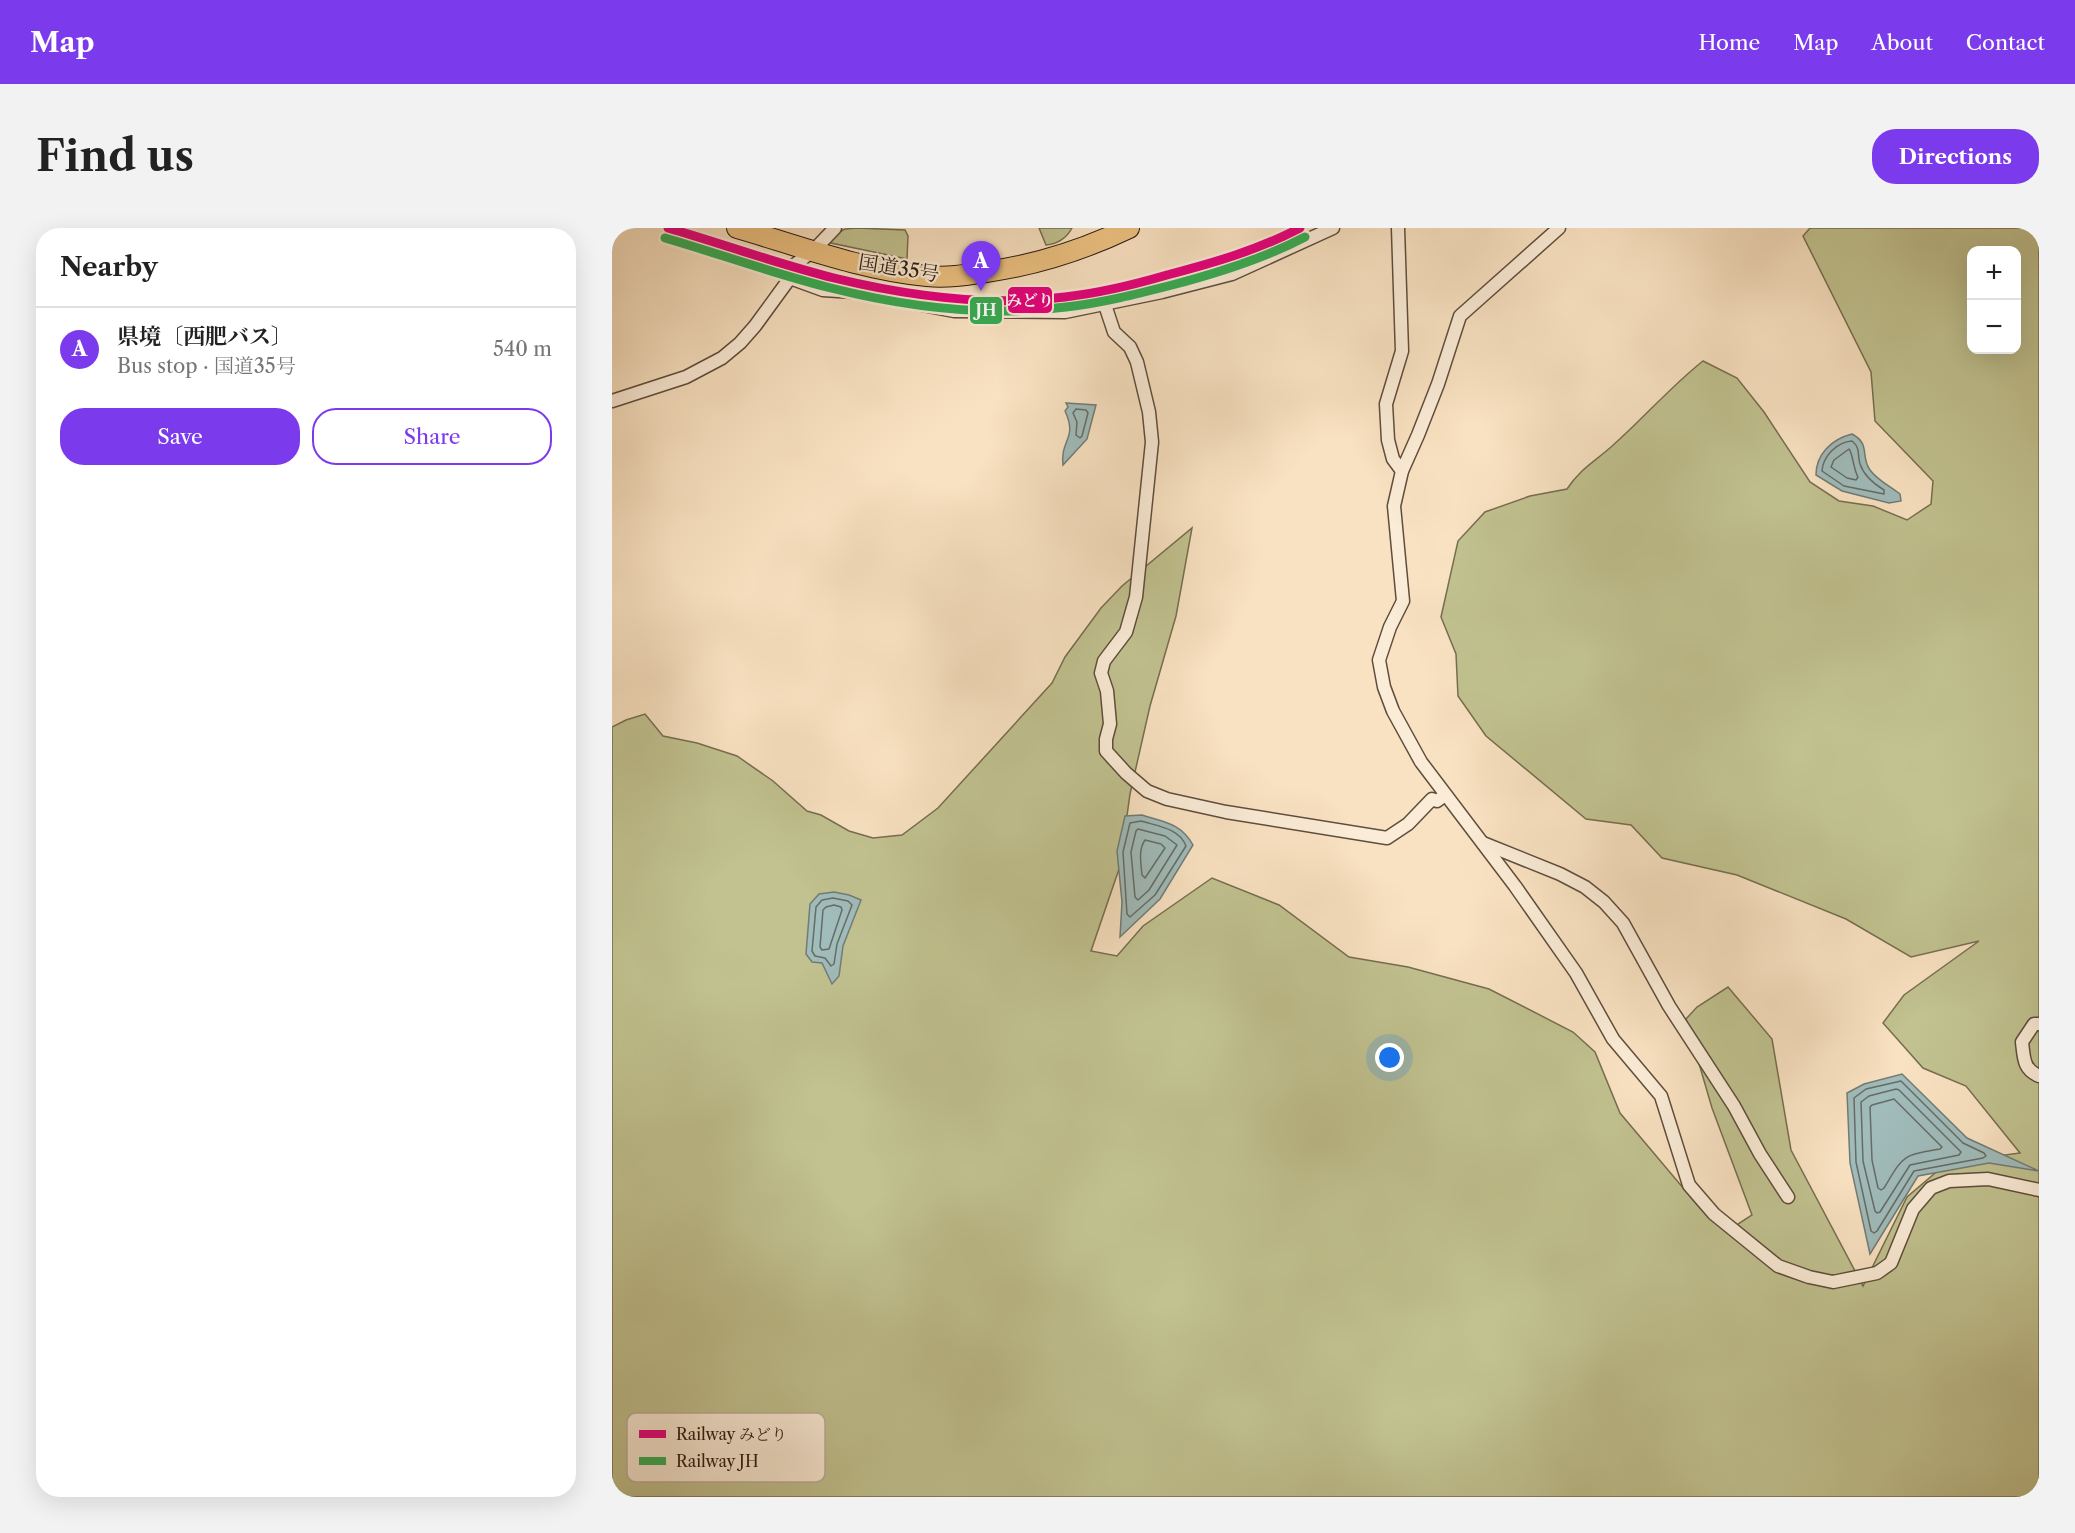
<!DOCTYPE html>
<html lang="en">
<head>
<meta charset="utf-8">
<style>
  body { margin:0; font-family:"Libre Caslon Text","Noto Serif JP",serif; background:#f2f2f2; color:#222 }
  .controls { position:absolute; right:18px; top:18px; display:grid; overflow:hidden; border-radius:12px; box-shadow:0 6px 24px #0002 }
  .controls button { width:54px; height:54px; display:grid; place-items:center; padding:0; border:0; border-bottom:2px solid #e0e0e0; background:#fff; color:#222; font:30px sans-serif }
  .you { position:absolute; left:778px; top:830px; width:21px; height:21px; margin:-15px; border:4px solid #fff; border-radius:50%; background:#1a73e8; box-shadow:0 0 0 9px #1a73e833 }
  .badge { display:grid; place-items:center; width:39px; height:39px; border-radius:50%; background:#7c3aed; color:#fff; font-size:20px; font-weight:700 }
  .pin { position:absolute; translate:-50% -50px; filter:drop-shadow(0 2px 3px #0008) }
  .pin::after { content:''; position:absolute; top:32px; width:21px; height:18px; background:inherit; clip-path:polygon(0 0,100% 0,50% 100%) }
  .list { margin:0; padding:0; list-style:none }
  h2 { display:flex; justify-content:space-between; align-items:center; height:78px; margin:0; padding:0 24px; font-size:26px }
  h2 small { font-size:20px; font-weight:400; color:#767676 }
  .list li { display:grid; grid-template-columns:39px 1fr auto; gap:18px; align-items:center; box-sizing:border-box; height:84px; padding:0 24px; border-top:2px solid #e0e0e0 }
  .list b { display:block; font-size:22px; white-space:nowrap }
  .list p { margin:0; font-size:20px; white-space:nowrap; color:#767676 }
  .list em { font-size:20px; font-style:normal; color:#767676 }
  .actions { display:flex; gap:12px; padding:18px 24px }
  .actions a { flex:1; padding:14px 0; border:2px solid #7c3aed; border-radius:24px; text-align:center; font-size:21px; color:#7c3aed }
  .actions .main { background:#7c3aed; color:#fff }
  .map { position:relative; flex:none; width:1427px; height:1269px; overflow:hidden; border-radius:24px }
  header { display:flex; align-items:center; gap:36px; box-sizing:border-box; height:84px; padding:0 30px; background:#7c3aed; color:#fff }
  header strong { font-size:28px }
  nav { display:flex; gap:33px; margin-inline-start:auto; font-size:21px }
  .intro { display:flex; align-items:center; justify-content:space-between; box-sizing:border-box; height:144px; padding:0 36px }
  h1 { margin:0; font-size:42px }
  .button { padding:15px 27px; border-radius:24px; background:#7c3aed; color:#fff; font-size:21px; font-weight:700 }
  main { display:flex; gap:36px; padding:0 36px }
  aside { flex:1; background:#fff; border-radius:24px; box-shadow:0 6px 24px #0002 }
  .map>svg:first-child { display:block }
  .green { fill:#c1c290; stroke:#766e50; stroke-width:1.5; fill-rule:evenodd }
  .water { fill:#a0bcbb; stroke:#727c77; stroke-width:1.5 }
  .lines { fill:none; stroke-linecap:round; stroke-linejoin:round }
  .shore { stroke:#666c66; stroke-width:1.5 }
  .minor-casing { stroke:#5f4d3d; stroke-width:15 }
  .trunk-casing { stroke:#2c1b11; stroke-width:22 }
  .minor { stroke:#fbecd7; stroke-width:12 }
  .trunk { stroke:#ecc181; stroke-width:20 }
  .rail-1-casing { stroke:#fbecd7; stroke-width:14 }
  .rail-2-casing { stroke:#fbecd7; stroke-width:14 }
  .rail-1 { stroke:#e5007d; stroke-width:9 }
  .rail-2 { stroke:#36ad54; stroke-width:9 }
  .labels { text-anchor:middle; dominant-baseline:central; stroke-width:4.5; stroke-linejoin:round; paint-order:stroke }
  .street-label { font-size:20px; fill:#2c1b11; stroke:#fbecd7 }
  .key { fill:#fbecd7; stroke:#bdad9c; stroke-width:1.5 }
  .key-label { font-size:16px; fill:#2c1b11 }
  .line-badge { stroke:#fbecd7; stroke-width:2 }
  .badge-label { font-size:16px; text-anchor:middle; font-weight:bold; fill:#fff }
</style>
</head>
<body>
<header>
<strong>Map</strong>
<nav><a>Home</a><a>Map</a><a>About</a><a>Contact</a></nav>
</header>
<div class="intro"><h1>Find us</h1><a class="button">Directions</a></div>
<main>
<aside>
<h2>Nearby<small></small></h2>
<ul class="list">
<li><span class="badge">A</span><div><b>県境〔西肥バス〕</b><p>Bus stop · 国道35号</p></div><em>540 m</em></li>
</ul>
<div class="actions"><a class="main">Save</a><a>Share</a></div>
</aside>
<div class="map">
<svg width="1427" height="1269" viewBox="0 0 1427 1269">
  <rect width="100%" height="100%" fill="#f9e2c2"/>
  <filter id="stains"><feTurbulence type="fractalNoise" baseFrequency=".00333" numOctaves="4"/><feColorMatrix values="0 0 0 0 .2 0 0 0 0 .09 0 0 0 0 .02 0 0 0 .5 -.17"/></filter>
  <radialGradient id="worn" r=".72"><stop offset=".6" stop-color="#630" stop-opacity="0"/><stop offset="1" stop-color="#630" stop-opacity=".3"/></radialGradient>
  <!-- green -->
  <g class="green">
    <path d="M245,0L293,2L296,8L295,31L219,15L218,9L233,1Z"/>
    <path d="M427,0H460C454,11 446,16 434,17Z"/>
    <path d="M1198,0H1427V1269H0V499L14,492L33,486L51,508L85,515L125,528L161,553L195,583L209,587L237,603L261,610L290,607L326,580L440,455L453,429L489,380L510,358L580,300L564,388L538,478L518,566L508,638L479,723L505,728L531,698L600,650L667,677L737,729L796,739L877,761L961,804L983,824L1008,885L1088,980L1117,1002L1140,987L1100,880L1074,791L1085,779L1116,759L1160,811L1179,922L1251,1058L1295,969L1335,935L1408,925L1354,858L1311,840L1271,795L1292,767L1367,713L1299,729L1234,691L1125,647L1050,630L1019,597L974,591L874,508L846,468L844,426L829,389L846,313L873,284L918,268L955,261C968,241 982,234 999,219C1031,191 1058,159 1091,133L1125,150L1152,184L1198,254L1227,273L1261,278L1295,292L1319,276L1321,253L1263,193L1259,144L1191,8ZM1360,22H1404V122H1360Z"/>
  </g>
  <!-- water -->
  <g class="water">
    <path d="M454,175L484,177L475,211L451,237C448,211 466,211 453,183L456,179Z"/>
    <path d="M1240,206C1259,216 1248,228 1258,242C1266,253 1278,258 1288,266L1289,273L1277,275L1230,263L1204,247C1204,226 1220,211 1240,206Z"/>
    <path d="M530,587C552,594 569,595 581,617L548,671L508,709L510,674L505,623L513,588Z"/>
    <path d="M222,664L237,667L249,672L231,718L227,748L220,756L210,735L200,734L194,726L198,676L207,666Z"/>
    <path d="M1290,846L1355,910L1427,943L1377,935L1306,948L1258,1026L1238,935L1235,865L1252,856Z"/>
  </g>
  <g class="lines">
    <!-- shore -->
    <g class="shore">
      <path d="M464,181L474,182L476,185L470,208L468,210L464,207L465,194L461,185Z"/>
      <path d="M1240,213C1249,220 1245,227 1248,236C1252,248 1262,256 1272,262V266L1232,258L1210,243C1211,228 1225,214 1240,213Z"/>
      <path d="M1237,221C1241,226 1241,240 1246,249L1244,252L1235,250L1219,239L1222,232Z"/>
      <path d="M529,593C545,598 567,600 574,618L543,667L518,689L515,686L511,624L518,595Z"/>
      <path d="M526,601L553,608L565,617L537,662L526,672L523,669L519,624L524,603Z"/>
      <path d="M533,612L549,616L553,620L533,650L530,647C529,635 526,622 533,612Z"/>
      <path d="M221,670L236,673L240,677L225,716L222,736L219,738L213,730L203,728L200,723L204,679L210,672Z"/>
      <path d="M222,677L229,679L230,682L217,721L210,722L208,719L211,682L214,679Z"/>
      <path d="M1289,853L1351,915L1372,925L1374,928L1371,930L1302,943L1265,1003L1262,1005L1259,1003L1244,934L1242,870L1254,861Z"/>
      <path d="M1284,861L1287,862L1349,924L1347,927L1298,937L1268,984L1265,985L1263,983L1251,933L1249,874L1257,868Z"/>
      <path d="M1282,871L1330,919L1328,921C1289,928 1292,927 1272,960L1269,962L1266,960L1260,932L1258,879L1260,877Z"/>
    </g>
    <!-- minor casing -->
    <g class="minor-casing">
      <g id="minor">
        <path d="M786,0L790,123L774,176L776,212L781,231L790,243"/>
        <path d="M947,0L848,88L826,156L806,207L790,243L782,278L791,373L778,399L767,432L772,459L781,483L809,534L903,658L964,745L1001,811L1049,868L1077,957L1102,986L1166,1038L1197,1049L1221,1054L1265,1045L1279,1035L1301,981L1319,960L1337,953L1376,951L1427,962"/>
        <path d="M178,50L211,62L242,64L342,83L453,84L550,64L620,46L721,0"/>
        <path d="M493,77L502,104L518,119L525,134L537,184L540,214L524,369L514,404L492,433L489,445L495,463L498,496L494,511V523L514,545L535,563L555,571L614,584L775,610L796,596L820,571L825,573L833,567"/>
        <path d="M0,173L74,149L110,130L128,115L143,98L178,50L181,38L202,22L223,0"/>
        <path d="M871,615L948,646L973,659L992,674L1011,695L1057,778L1122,878L1148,926L1176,969"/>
        <path d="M1427,796H1422L1410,814C1412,830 1411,841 1427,848"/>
      </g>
    </g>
    <!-- trunk casing -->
    <g class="trunk-casing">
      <path id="trunk" d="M125,0C187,18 250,42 315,48C335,50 354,47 374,44C424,37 471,22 517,0"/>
    </g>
    <!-- minor -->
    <use href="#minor" class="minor"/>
    <!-- trunk -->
    <use href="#trunk" class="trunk"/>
    <!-- rail-1 casing -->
    <g class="rail-1-casing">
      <path id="rail-1" d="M56,0C111,16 166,36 222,50C296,68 376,79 453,69C487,65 521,57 555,47C601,35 646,22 688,0"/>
    </g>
    <!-- rail-2 casing -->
    <g class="rail-2-casing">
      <path id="rail-2" d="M53,10C108,26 163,46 219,60C294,79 376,89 454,79C490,75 525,66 560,57C606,45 651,31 693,9"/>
    </g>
    <!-- rail-1 -->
    <use href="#rail-1" class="rail-1"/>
    <!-- rail-2 -->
    <use href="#rail-2" class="rail-2"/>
  </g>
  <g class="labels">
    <!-- street labels -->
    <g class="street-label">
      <text transform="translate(287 40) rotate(9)">国道35号</text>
    </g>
  </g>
  <!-- legend -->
  <rect x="15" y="1185" width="198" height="69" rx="9" class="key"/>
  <rect x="27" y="1202" width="27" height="8" fill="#e5007d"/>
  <rect x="27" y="1229" width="27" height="8" fill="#36ad54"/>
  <g class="key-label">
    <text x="64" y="1212">Railway みどり</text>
    <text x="64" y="1239">Railway JH</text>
  </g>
  <g class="line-badge">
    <rect x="395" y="58" width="46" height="28" rx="6" fill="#e5007d"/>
    <rect x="357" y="68" width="34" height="29" rx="6" fill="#36ad54"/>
  </g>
  <g class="badge-label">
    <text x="418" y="78">みどり</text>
    <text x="374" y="88">JH</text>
  </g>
  <rect width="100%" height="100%" filter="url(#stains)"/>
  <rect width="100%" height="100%" fill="url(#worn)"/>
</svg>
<div class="controls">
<button>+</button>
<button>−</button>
</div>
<div class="you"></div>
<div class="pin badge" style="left:369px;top:63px">A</div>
</div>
</main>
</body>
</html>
